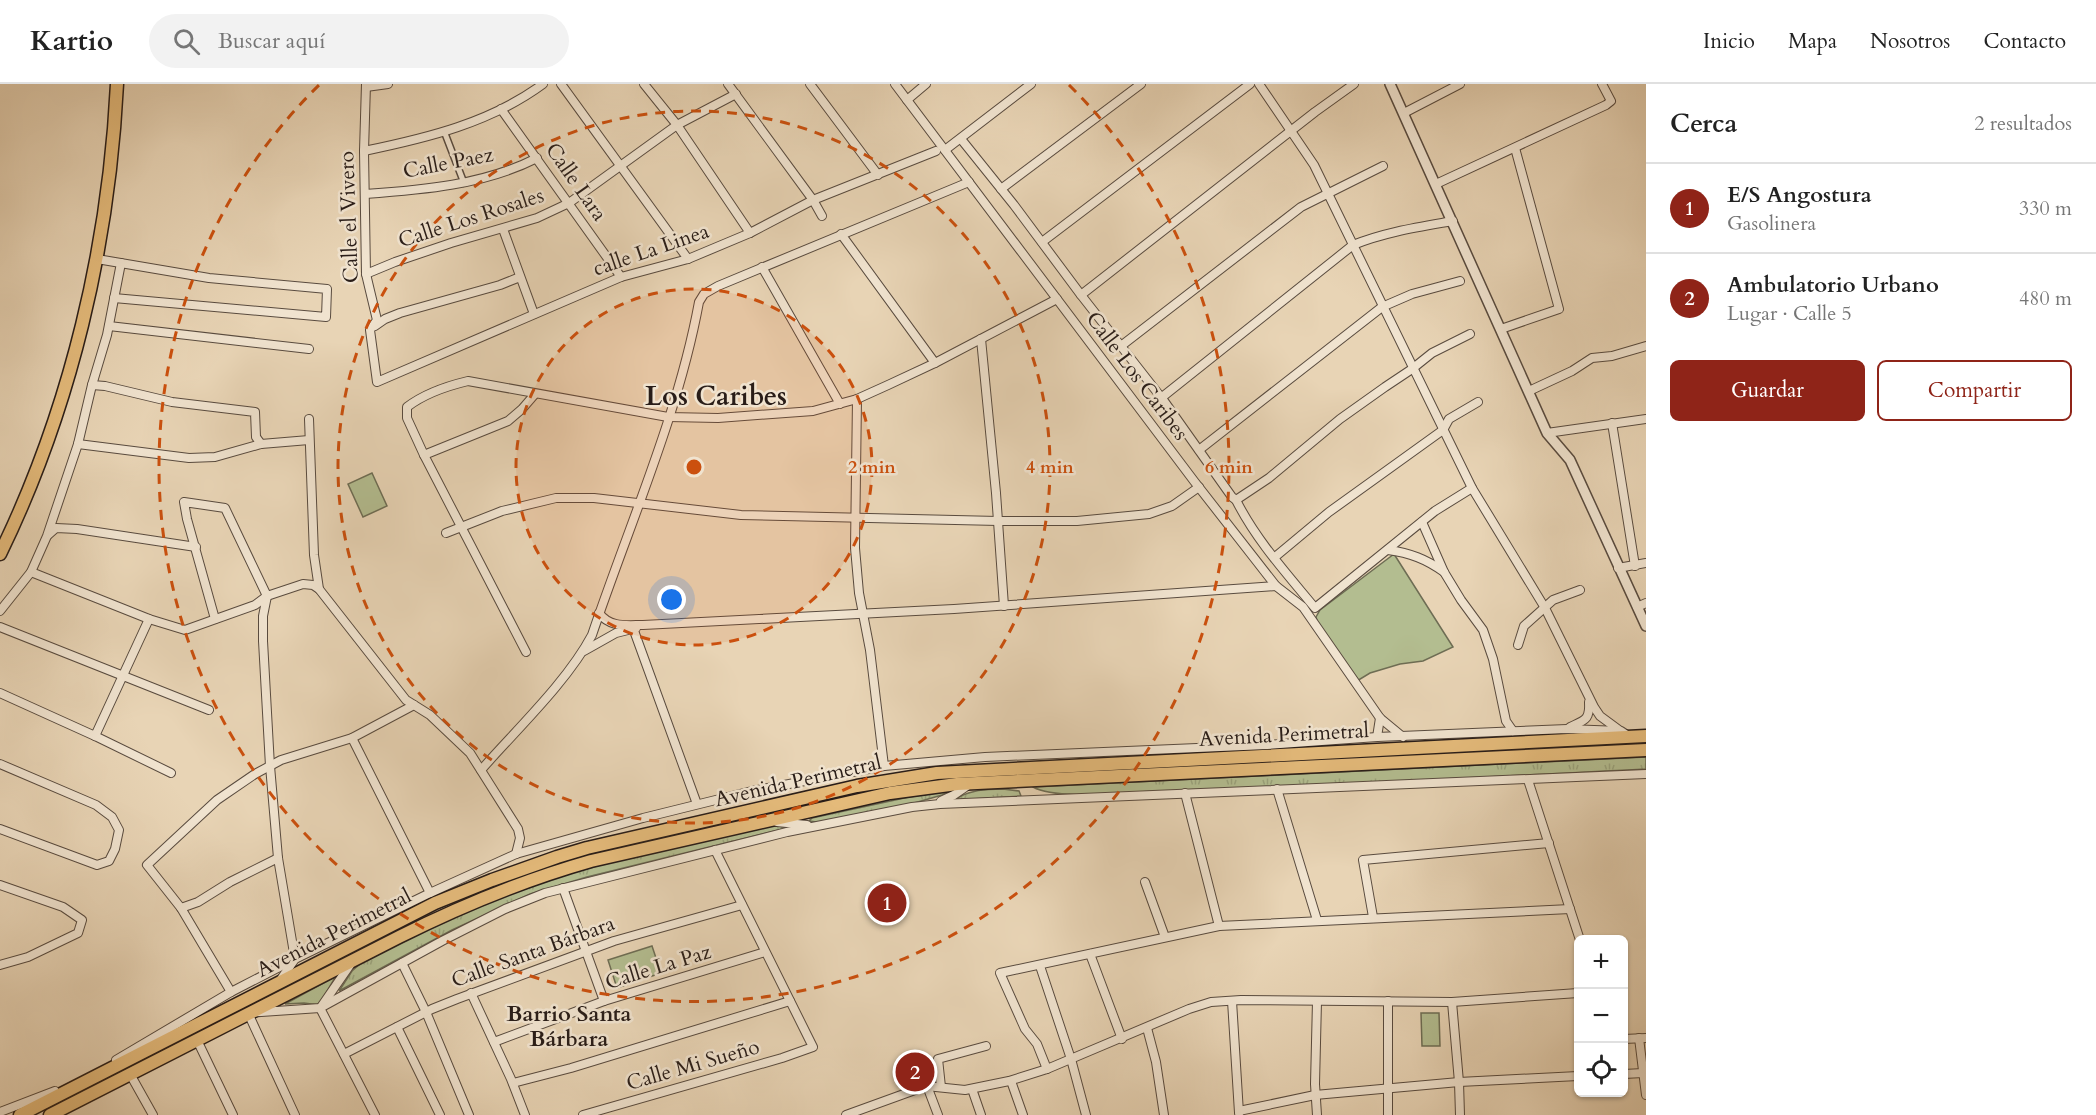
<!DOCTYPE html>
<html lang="es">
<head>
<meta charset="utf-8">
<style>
  body { margin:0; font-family:Cardo,serif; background:#f2f2f2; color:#222 }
  .controls { position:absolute; right:18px; bottom:18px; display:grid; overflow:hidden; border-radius:9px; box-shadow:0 2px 4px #0004 }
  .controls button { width:54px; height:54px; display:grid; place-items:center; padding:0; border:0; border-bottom:2px solid #e0e0e0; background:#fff; color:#222; font:30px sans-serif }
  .you { position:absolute; left:672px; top:516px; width:21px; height:21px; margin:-15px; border:4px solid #fff; border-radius:50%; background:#1a73e8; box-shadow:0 0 0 9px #1a73e833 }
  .badge { display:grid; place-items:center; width:39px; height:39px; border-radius:50%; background:#8f2418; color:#fff; font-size:20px; font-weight:700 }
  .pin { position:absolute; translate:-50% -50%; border:3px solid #fff; box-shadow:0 2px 6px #0006 }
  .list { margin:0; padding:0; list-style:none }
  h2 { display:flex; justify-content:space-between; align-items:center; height:78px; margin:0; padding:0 24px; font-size:26px }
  h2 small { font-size:20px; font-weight:400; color:#767676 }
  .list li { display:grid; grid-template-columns:39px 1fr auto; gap:18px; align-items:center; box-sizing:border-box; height:90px; padding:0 24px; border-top:2px solid #e0e0e0 }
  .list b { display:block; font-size:22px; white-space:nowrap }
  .list p { margin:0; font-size:20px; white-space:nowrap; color:#767676 }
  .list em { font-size:20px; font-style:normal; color:#767676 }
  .actions { display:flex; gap:12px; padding:18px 24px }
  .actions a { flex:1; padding:14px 0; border:2px solid #8f2418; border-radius:9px; text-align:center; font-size:21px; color:#8f2418 }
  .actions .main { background:#8f2418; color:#fff }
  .icon { flex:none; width:33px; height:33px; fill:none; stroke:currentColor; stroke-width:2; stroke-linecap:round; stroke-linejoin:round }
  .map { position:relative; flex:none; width:1646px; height:1031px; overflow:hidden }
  header { display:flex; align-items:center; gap:36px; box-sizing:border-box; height:84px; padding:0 30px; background:#fff; border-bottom:2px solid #e0e0e0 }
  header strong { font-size:28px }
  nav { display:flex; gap:33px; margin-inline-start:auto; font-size:21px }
  .search { width:420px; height:54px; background:#f2f2f2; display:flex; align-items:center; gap:15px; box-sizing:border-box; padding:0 21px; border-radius:33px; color:#767676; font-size:22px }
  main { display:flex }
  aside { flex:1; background:#fff }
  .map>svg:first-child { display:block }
  .grass { fill:url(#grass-tufts); stroke:#6e6d54; stroke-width:1.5 }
  .pitch { fill:#b3bd90; stroke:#6e6d54; stroke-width:1.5 }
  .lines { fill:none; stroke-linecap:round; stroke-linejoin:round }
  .pedestrian-casing { stroke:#594b3f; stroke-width:8 }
  .minor-casing { stroke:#594b3f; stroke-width:10 }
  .tertiary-casing { stroke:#594b3f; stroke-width:12 }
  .primary-casing { stroke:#291d18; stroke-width:15 }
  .trunk-casing { stroke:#291d18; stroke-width:15 }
  .pedestrian { stroke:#f0e3cf; stroke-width:5 }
  .minor { stroke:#f0e3cf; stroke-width:8 }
  .tertiary { stroke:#f0e3cf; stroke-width:9 }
  .primary { stroke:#e4ba7a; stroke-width:12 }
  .trunk { stroke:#e4ba7a; stroke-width:12 }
  .ring { fill:none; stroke:#cb500e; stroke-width:3; stroke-dasharray:10 8 }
  .labels { text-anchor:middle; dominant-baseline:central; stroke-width:5; stroke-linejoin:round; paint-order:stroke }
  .street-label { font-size:21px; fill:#291d18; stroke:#f0e3cf }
  .neighbourhood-label { font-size:22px; font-weight:bold; fill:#291d18; stroke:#f0e3cf }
  .district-label { font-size:27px; font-weight:bold; fill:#291d18; stroke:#f0e3cf }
  .centre { fill:#cb500e; stroke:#f0e3cf; stroke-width:3 }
  .ring-label { font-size:18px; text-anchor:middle; font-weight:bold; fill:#cb500e; stroke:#f0e3cf; stroke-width:5; stroke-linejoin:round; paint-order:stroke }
</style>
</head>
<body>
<header>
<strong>Kartio</strong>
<div class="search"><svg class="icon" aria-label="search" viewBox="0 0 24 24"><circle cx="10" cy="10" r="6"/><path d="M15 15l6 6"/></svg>Buscar aquí</div>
<nav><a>Inicio</a><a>Mapa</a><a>Nosotros</a><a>Contacto</a></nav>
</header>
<main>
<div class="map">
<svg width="1646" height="1031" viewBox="0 0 1646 1031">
  <defs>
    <pattern id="grass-tufts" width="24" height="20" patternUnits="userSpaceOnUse" patternTransform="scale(1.5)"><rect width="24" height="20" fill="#b3bd90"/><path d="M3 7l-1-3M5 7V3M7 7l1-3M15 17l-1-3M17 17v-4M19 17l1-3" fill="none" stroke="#9aa27b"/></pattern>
  </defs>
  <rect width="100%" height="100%" fill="#e8d4b5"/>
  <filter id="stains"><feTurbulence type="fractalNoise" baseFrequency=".00333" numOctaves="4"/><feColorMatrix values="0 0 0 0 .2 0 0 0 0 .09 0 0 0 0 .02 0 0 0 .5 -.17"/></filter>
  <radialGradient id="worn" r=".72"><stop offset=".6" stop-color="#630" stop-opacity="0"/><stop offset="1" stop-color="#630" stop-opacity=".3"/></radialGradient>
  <!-- grass -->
  <g class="grass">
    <path d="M1646,673V685C1485,693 1325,702 1164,707C1132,707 1058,717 1033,703Z"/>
    <path d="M1003,705L1019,707L1021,712L955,716C968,705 987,706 1003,705Z"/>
    <path d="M943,708L946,709L942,711L897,724L824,739L809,737L812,734L909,713Z"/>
    <path d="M769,742H780L786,744L587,793L530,810L452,846L339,907L352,887L360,880C426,845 493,814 565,791C631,770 701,760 769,742Z"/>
    <path d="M336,892L319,921L304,919L285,920Z"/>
  </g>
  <!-- pitch -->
  <g class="pitch">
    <path d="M372,389L387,422L363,433L348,400Z"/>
    <path d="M1394,470L1453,563L1423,577L1400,580L1370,589L1357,597L1320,548L1316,533L1320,526Z"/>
    <path d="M652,862L661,889L617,904L608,876Z"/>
    <path d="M1421,929H1439L1440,962H1422Z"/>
  </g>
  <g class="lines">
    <!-- pedestrian casing -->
    <g class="pedestrian-casing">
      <path id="pedestrian" d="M444,47L464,99"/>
    </g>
    <!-- minor casing -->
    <g class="minor-casing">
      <g id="minor">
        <path d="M366,0L364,67L366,190L377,236L370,246L377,298L621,193L688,175L750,149L813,116L936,67"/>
        <path d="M561,0L688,175"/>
        <path d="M644,0L677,41L750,149"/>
        <path d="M728,0L813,116L822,132"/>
        <path d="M810,0L878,91"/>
        <path d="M895,0L1194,397L1276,502L1303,523L1380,634L1403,653"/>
        <path d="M1259,0L1314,81L1472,404L1545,524L1594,623L1600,632L1619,646"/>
        <path d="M366,3L388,0"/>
        <path d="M907,16L926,0"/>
        <path d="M501,25L621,193"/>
        <path d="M1404,29L1460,0"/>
        <path d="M961,55L1014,121L1081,211L1164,317L1232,413L1236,416L1269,394L1340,335L1385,303L1412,285L1432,269L1470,250"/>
        <path d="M945,66L1031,0"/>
        <path d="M364,67C427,54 490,39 543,0"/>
        <path d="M1436,100L1606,21L1611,17L1602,0"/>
        <path d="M1001,105L1141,0"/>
        <path d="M365,110C422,106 484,101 537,74"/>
        <path d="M503,145L534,230"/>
        <path d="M841,150L935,279"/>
        <path d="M1042,158L1250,0"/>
        <path d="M97,175L209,194L327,205L326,233L114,214"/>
        <path d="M762,183L840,320"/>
        <path d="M366,190L395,178L451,159L537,134L569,119L677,41L736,10"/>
        <path d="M1081,211L1315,28L1354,0"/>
        <path d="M109,242L309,265"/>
        <path d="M375,242L385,235L400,229L500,201L520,193"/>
        <path d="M1501,245L1559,225L1515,64"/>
        <path d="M981,255L996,409L1004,522"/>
        <path d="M1121,262L1301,123L1383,82"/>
        <path d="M92,301L105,302L172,318L255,328L256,353L261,360"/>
        <path d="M1529,307L1572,287L1592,274L1612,272L1646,262"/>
        <path d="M1161,314L1353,161C1385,148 1419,143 1453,137"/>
        <path d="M857,315L855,464L859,509L870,566L884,682"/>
        <path d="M309,335L314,471L319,505L406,616L430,631L470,669L518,745L520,754L516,770"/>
        <path d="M1612,339L1635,482"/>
        <path d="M1547,349L1646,335"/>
        <path d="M78,360L189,374L215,373L261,360L309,356"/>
        <path d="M1199,366L1382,223L1412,210L1460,197"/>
        <path d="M424,371L508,337L522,325L535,310"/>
        <path d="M1236,416C1256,456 1287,490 1315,524L1435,427L1472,404"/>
        <path d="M1422,438L1444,488L1461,516L1483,546L1493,575L1506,637L1513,647"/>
        <path d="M446,449L502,427L556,414H594L741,431L998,437H1077L1149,430L1172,422L1199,403"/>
        <path d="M48,451L56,444L77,445L196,463"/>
        <path d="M1388,466C1410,469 1426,475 1444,488"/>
        <path d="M1275,473L1329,428L1443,346L1449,335L1478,318"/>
        <path d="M1618,484L1646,479"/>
        <path d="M31,488L149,535L185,546L255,521L267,512L303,500L313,501L319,505"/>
        <path d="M1637,523L1646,519"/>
        <path d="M0,527L31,488L47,452L78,360L92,301L107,251L121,179"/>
        <path d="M599,529C610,544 627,541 643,541L954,525L1276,502"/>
        <path d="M215,535L187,435L184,418L225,424L267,512L263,532V557L270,682L278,774L295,875L281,895"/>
        <path d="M0,543L209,626"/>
        <path d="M633,544L697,720"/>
        <path d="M1518,561L1524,542L1553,516L1580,506"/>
        <path d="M584,567L616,549L636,544"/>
        <path d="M526,568L424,371L407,334V323C424,310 447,302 468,297L668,333L718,334L813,327L857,315L888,301L935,279L1057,215"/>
        <path d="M0,609L95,652L171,689"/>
        <path d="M1570,643C1585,636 1590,636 1589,618"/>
        <path d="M95,652L149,535"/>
        <path d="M1377,653L1380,634"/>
        <path d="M352,654L430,809"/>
        <path d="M0,680L96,721L112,733L119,746L115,765L109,777L97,781L0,745"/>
        <path d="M481,686C517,645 567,598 592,551C629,441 678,332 699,218L704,210L718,202L969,98"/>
        <path d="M1528,696L1580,856"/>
        <path d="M1277,705L1317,836"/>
        <path d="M1185,709L1219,842"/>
        <path d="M941,717L954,711L970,700"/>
        <path d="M777,738L807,741"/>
        <path d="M1145,798L1165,853"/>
        <path d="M0,801L63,823L82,836L78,849L28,873L0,881"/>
        <path d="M563,804L604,917"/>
        <path d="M181,824L198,818L230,798L278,774"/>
        <path d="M1373,833L1363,776L1549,759"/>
        <path d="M1090,870L1122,955"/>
        <path d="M402,879L426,928L469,1031"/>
        <path d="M1040,882L1071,975L1086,1031"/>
        <path d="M231,908L181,824L147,781L217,716L255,690L281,676L352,654L414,621"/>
        <path d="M471,909L511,995L525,1031"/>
        <path d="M1232,917L1239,1029"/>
        <path d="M1317,917L1315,1000L1317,1031"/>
        <path d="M1452,918L1459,998L1460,1031"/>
        <path d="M321,923L350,881"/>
        <path d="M320,924L375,1031"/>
        <path d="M397,943L440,1031"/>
        <path d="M1147,944L1156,978L1164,1031"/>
        <path d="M1639,954L1646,1011"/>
        <path d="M1624,955L1646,954"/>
        <path d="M197,956L233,1031"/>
        <path d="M494,958L604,917L765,868"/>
        <path d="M344,970L432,925L457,915L614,857L742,821"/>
        <path d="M116,976L231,908L295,875L430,809L516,770L643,734L752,707L884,682L985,673L1267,661L1377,653L1567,645L1621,647L1630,653"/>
        <path d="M1047,985L1037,960L1025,945L1000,889L1219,842L1570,825"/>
        <path d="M130,990L153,1031"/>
        <path d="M1624,990L1643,989"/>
        <path d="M1011,997L1023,1031"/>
        <path d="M513,999L571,984L790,917"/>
        <path d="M927,1002L938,1031"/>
        <path d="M941,1003L938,975L986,962"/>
        <path d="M972,1005L981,1031"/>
        <path d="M1239,1027L1315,1011L1459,998L1578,992"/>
        <path d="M0,1028L55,1007"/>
        <path d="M295,1031L248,929L320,924L442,857L505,825L545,809L787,748L912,723L940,720L1646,690"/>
        <path d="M583,1031L782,974L813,963L715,766"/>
        <path d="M846,1031L926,1002L965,1006L1009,997L1047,985L1189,925L1211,918L1241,916L1452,918L1578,909"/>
        <path d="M1388,1031V917"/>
      </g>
    </g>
    <!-- tertiary casing -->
    <g class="tertiary-casing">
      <path id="tertiary" d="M1390,0L1547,349L1570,376L1646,542"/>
    </g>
    <!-- primary casing -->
    <g class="primary-casing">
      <path id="primary" d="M0,470C71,324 109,161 117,0"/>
    </g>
    <!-- trunk casing -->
    <g class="trunk-casing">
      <g id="trunk">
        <path d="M20,1031L435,819L492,796L557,773L587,764L857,702L937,689L1646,652"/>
        <path d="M50,1031L399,853C461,822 524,796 591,777L890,709L957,700L1646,666"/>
      </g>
    </g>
    <!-- pedestrian -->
    <use href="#pedestrian" class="pedestrian"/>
    <!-- minor -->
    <use href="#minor" class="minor"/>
    <!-- tertiary -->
    <use href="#tertiary" class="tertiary"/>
    <!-- primary -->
    <use href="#primary" class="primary"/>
    <!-- trunk -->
    <use href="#trunk" class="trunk"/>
  </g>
  <!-- distance rings -->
  <circle cx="694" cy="383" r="178" fill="#cb500e" fill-opacity=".12"/>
  <g class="ring">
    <circle cx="694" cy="383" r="178"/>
    <circle cx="694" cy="383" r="356"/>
    <path d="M1069 1A535 535 0 1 1 319 1"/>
  </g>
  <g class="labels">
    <!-- street labels -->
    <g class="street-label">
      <text transform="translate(448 79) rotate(-11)">Calle Paez</text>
      <text transform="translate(576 98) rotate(55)">Calle Lara</text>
      <text transform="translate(349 133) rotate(-92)">Calle el Vivero</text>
      <text transform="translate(471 134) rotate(-18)">Calle Los Rosales</text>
      <text transform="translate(651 166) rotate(-19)">calle La Linea</text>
      <text transform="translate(1137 292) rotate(53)">Calle Los Caribes</text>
      <text transform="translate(1284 651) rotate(-3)">Avenida Perimetral</text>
      <text transform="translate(798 697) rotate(-13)">Avenida Perimetral</text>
      <text transform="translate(334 849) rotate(-27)">Avenida Perimetral</text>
      <text transform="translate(533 868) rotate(-20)">Calle Santa Bárbara</text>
      <text transform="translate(658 883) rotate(-17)">Calle La Paz</text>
      <text transform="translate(693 981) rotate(-16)">Calle Mi Sueño</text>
    </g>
    <!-- neighbourhood labels -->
    <g class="neighbourhood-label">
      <text x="569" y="930">Barrio Santa<tspan x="569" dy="25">Bárbara</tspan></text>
    </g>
    <!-- district labels -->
    <g class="district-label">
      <text x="716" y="312">Los Caribes</text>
    </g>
  </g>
  <circle cx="694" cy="383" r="9" class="centre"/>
  <g class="ring-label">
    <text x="872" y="389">2 min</text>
    <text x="1050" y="389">4 min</text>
    <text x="1229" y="389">6 min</text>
  </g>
  <rect width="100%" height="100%" filter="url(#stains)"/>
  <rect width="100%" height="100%" fill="url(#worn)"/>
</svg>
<div class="controls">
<button>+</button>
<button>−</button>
<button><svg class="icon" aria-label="locate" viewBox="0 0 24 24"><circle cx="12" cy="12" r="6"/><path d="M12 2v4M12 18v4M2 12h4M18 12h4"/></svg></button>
</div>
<div class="you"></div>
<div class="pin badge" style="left:887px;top:819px">1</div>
<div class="pin badge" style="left:915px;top:988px">2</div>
</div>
<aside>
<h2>Cerca<small>2 resultados</small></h2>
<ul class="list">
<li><span class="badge">1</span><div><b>E/S Angostura</b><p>Gasolinera</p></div><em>330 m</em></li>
<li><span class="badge">2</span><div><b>Ambulatorio Urbano</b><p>Lugar · Calle 5</p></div><em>480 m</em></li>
</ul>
<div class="actions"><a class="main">Guardar</a><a>Compartir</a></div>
</aside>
</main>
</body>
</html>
